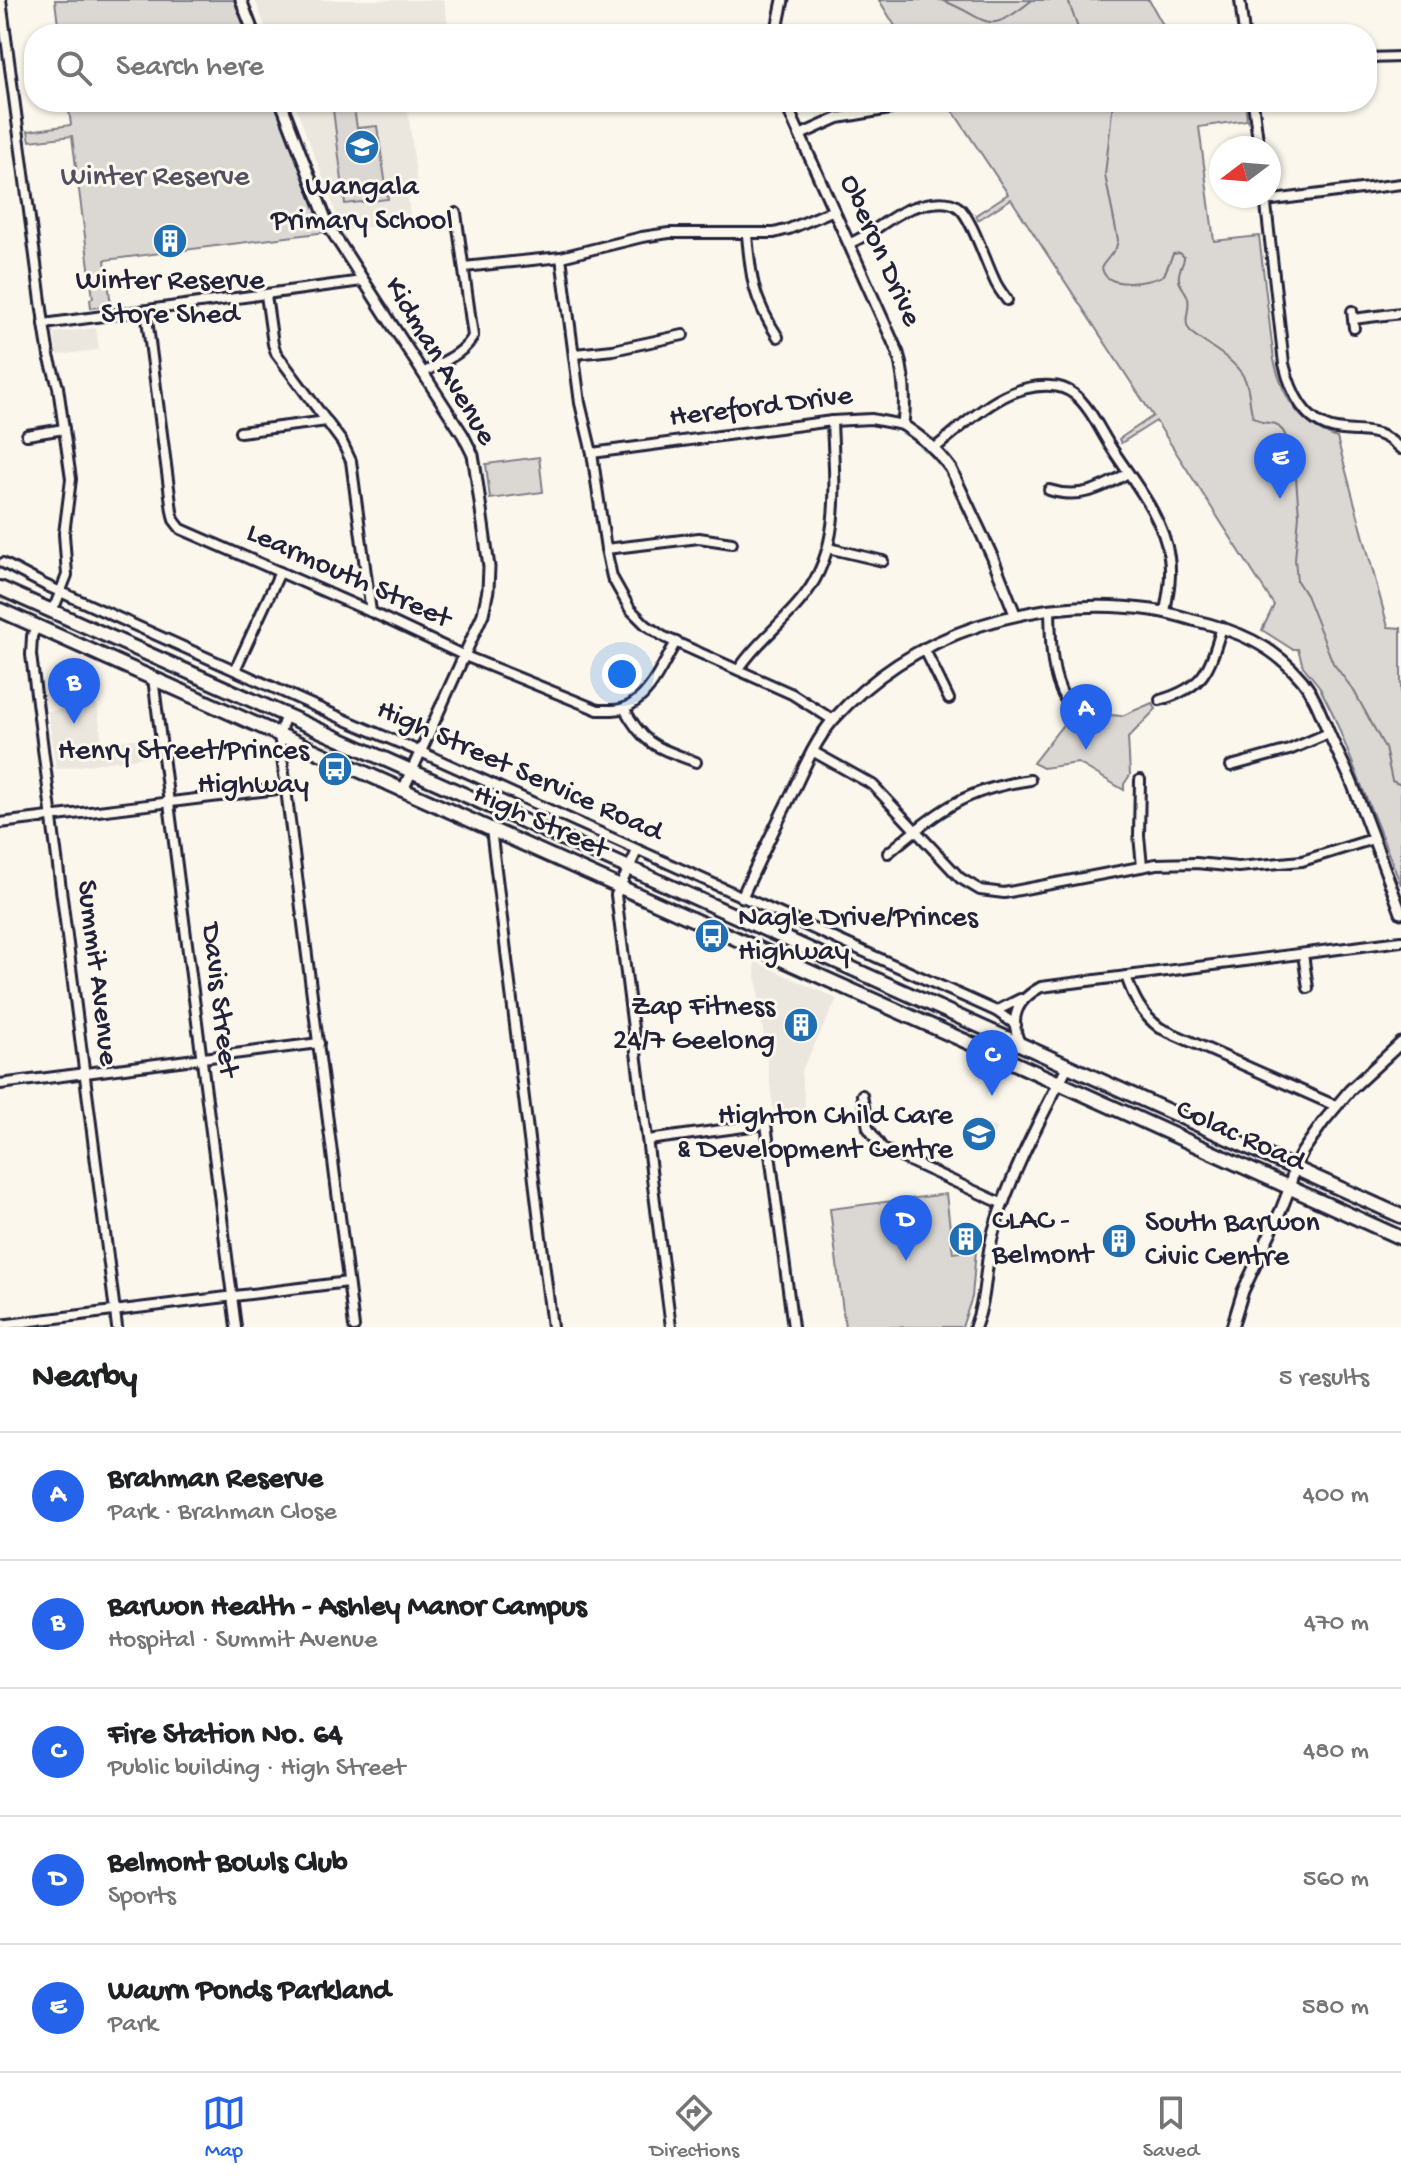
<!DOCTYPE html>
<html lang="en">
<head>
<meta charset="utf-8">
<style>
  body { margin:0; font-family:"Gochi Hand",sans-serif; background:#f6f6f6; color:#202124 }
  .compass { position:absolute; left:1209px; top:136px; width:72px; height:72px; border-radius:50%; background:#fff; box-shadow:0 2px 6px #0004; rotate:254deg }
  .you { position:absolute; left:622px; top:674px; width:28px; height:28px; margin:-20px; border:6px solid #fff; border-radius:50%; background:#1a73e8; box-shadow:0 0 0 12px #1a73e833 }
  .badge { display:grid; place-items:center; width:52px; height:52px; border-radius:50%; background:#2563eb; color:#fff; font-size:26px; font-weight:700 }
  .pin { position:absolute; translate:-50% -66px; filter:drop-shadow(0 2px 4px #0008) }
  .pin::after { content:''; position:absolute; top:42px; width:28px; height:24px; background:inherit; clip-path:polygon(0 0,100% 0,50% 100%) }
  .list { margin:0; padding:0; list-style:none }
  h2 { display:flex; justify-content:space-between; align-items:center; height:104px; margin:0; padding:0 32px; font-size:34px }
  h2 small { font-size:26px; font-weight:400; color:#757577 }
  .list li { display:grid; grid-template-columns:52px 1fr auto; gap:24px; align-items:center; box-sizing:border-box; height:128px; padding:0 32px; border-top:2px solid #e0e0e0 }
  .list b { display:block; font-size:30px; white-space:nowrap }
  .list p { margin:0; font-size:26px; white-space:nowrap; color:#757577 }
  .list em { font-size:26px; font-style:normal; color:#757577 }
  .icon { flex:none; width:44px; height:44px; fill:none; stroke:currentColor; stroke-width:2; stroke-linecap:round; stroke-linejoin:round }
  .map { position:relative; flex:none; width:1401px; height:1327px; overflow:hidden }
  .search { position:absolute; background:#fff; box-shadow:0 2px 6px #0004; left:24px; right:24px; top:24px; height:88px; display:flex; align-items:center; gap:20px; box-sizing:border-box; padding:0 28px; border-radius:32px; color:#757577; font-size:30px }
  .sheet { height:744px; background:#fff }
  nav { display:flex; justify-content:space-around; align-items:center; box-sizing:border-box; height:112px; border-top:2px solid #e0e0e0; background:#fff; font-size:22px; color:#757577 }
  nav a { display:grid; justify-items:center; gap:4px }
  nav .on { color:#2563eb }
  .map>svg:first-child { display:block }
  .built { fill:#ebe7df }
  .green { fill:#dbd8d3; stroke:#7e7d87; stroke-width:2 }
  .lines { fill:none; stroke-linecap:round; stroke-linejoin:round }
  .stream { stroke:#787681; stroke-width:2 }
  .minor-casing { stroke:#22223b; stroke-width:14 }
  .tertiary-casing { stroke:#22223b; stroke-width:15 }
  .trunk-casing { stroke:#22223b; stroke-width:18 }
  .minor { stroke:#fbf7ec; stroke-width:8 }
  .tertiary { stroke:#fbf7ec; stroke-width:9 }
  .trunk { stroke:#fbf7ec; stroke-width:12 }
  .labels { text-anchor:middle; dominant-baseline:central; stroke-width:6; stroke-linejoin:round; paint-order:stroke }
  .park-label { font-size:30px; fill:#505061; stroke:#fbf7ec }
  .poi-label { font-size:30px; fill:#22223b; stroke:#fbf7ec; text-anchor:end }
  .street-label { font-size:30px; fill:#22223b; stroke:#fbf7ec }
</style>
</head>
<body>
<div class="map">
<svg width="1401" height="1327" viewBox="0 0 1401 1327">
  <rect width="100%" height="100%" fill="#fbf7ec"/>
  <filter id="ink" filterUnits="userSpaceOnUse"><feTurbulence type="fractalNoise" baseFrequency=".0125" numOctaves="2"/><feDisplacementMap in="SourceGraphic" scale="16" xChannelSelector="R" yChannelSelector="G"/><feConvolveMatrix kernelMatrix="1 2 1 2 8 2 1 2 1" color-interpolation-filters="sRGB"/></filter>
  <g filter="url(#ink)">
    <!-- built -->
    <g class="built">
      <path d="M255,0H444L449,33L268,34Z"/>
      <path d="M294,102H407L418,192L408,199L411,221L343,231Z"/>
      <path d="M96,328L99,350L57,355L54,333Z"/>
      <path d="M97,704L102,743L151,737L154,756L56,769L48,711Z"/>
      <path d="M754,961L837,999L801,1072L806,1110L774,1114Z"/>
      <path d="M971,1117L996,1128L992,1139L994,1141L992,1145L989,1144L986,1151L974,1148L975,1145L965,1144L966,1142L961,1139Z"/>
    </g>
    <!-- green -->
    <g class="green">
      <path d="M55,0H235L248,34H59Z"/>
      <path d="M879,0H1149L1168,34H900Z"/>
      <path d="M68,102H275L327,232L105,260L111,305L91,308L90,299L93,298L72,136L30,141L28,131L71,125Z"/>
      <path d="M332,102H353L357,128L377,126L388,199L345,204Z"/>
      <path d="M947,102H1245L1247,120L1199,127L1214,241L1259,236L1274,360C1283,397 1298,425 1337,438L1388,627L1401,628V885L1333,714L1319,686L1303,666L1298,649H1292L1262,630L1274,605L1156,421L1121,443L1119,439L1153,416L1011,199L978,220L976,215L1008,194Z"/>
      <path d="M539,457L543,492L490,499L486,464Z"/>
      <path d="M1152,703L1156,709L1128,738L1130,775L1124,784V790L1078,763L1043,768L1033,763L1069,717H1077L1082,713L1122,716Z"/>
      <path d="M946,1194L953,1253L976,1250L972,1297L962,1327H845L830,1209Z"/>
    </g>
    <g class="lines">
      <!-- stream -->
      <g class="stream">
        <path d="M941,0C989,17 984,40 1032,0"/>
        <path d="M1068,0L1080,34"/>
        <path d="M1113,102L1105,175L1118,240L1116,248L1102,266C1103,291 1150,283 1164,275L1173,254L1180,253L1184,257C1184,264 1179,269 1179,275C1177,284 1186,290 1188,298C1191,312 1180,322 1193,334C1209,347 1230,356 1242,374C1251,388 1248,402 1253,417L1262,422L1276,424L1283,431L1287,439L1296,478L1299,515L1295,559L1297,581L1306,595L1333,663L1354,691L1385,748L1392,781L1401,785"/>
      </g>
      <!-- minor casing -->
      <g class="minor-casing">
        <g id="minor">
          <path d="M1,0L44,324L49,356L58,387L71,479L64,534L67,575L56,603L50,610"/>
          <path d="M1240,0L1244,34"/>
          <path d="M1367,58L1401,57"/>
          <path d="M1253,102L1259,148"/>
          <path d="M800,135L838,118L890,109L901,102"/>
          <path d="M1265,196L1284,364C1291,392 1304,423 1336,429C1366,434 1376,426 1401,449"/>
          <path d="M1265,201L1401,184"/>
          <path d="M747,235C751,279 753,299 778,337"/>
          <path d="M850,243C872,235 888,217 909,209C922,204 946,198 958,207C971,216 986,263 994,279C997,287 1002,293 1007,300"/>
          <path d="M561,257L580,403L592,453L606,549L612,577L630,609L646,625L664,637L792,694L833,720"/>
          <path d="M464,267L561,257L642,237L669,233H774L789,229L834,210"/>
          <path d="M266,295L273,344L276,353L342,442L351,461L371,612"/>
          <path d="M146,311L172,511L174,520L181,529L371,612L465,656L598,710C607,710 616,711 624,708C650,699 663,663 676,642"/>
          <path d="M1352,311L1354,328"/>
          <path d="M1353,319L1401,313"/>
          <path d="M44,324L362,281"/>
          <path d="M575,354L613,350L683,335"/>
          <path d="M423,373C439,363 465,354 473,336L456,213"/>
          <path d="M240,432L327,421"/>
          <path d="M27,435L64,429"/>
          <path d="M935,448C968,422 1004,383 1051,386C1059,386 1067,389 1074,394C1089,406 1099,428 1109,444C1131,479 1163,515 1169,557C1172,576 1168,594 1165,612"/>
          <path d="M592,453L832,421L871,419L903,425"/>
          <path d="M1049,490C1080,500 1102,488 1128,473"/>
          <path d="M828,548L883,561"/>
          <path d="M606,549L699,538L732,543"/>
          <path d="M3,563L45,585L348,721L421,752L996,1011L1016,1025"/>
          <path d="M1050,610C1051,641 1050,673 1065,699"/>
          <path d="M37,626L32,636L31,655L117,1327"/>
          <path d="M924,648L949,699"/>
          <path d="M739,669C757,641 785,622 805,595C843,545 834,480 832,421"/>
          <path d="M235,670L280,572"/>
          <path d="M153,678L236,1327"/>
          <path d="M1160,700C1205,687 1209,670 1222,627"/>
          <path d="M624,708C645,747 657,747 696,762"/>
          <path d="M286,715L279,734L354,1327"/>
          <path d="M812,751L873,785L960,878L980,890L1004,893L1156,864L1196,863L1238,867L1302,861L1373,839"/>
          <path d="M1231,766L1289,750L1329,733"/>
          <path d="M1140,780L1139,836L1142,866"/>
          <path d="M0,823L286,788"/>
          <path d="M491,829L552,1327"/>
          <path d="M637,851L616,895L671,1327"/>
          <path d="M888,853C939,811 962,790 1030,780"/>
          <path d="M1303,954L1308,988"/>
          <path d="M1126,976C1133,997 1142,1015 1160,1028L1336,1106"/>
          <path d="M996,1011L1020,999"/>
          <path d="M1020,1043C1008,1017 1018,999 1041,987L1401,941"/>
          <path d="M0,1084L319,1043"/>
          <path d="M862,1095L868,1128L883,1149L1003,1204"/>
          <path d="M648,1140L766,1124L793,1327"/>
          <path d="M0,1325L348,1282"/>
        </g>
      </g>
      <!-- tertiary casing -->
      <g class="tertiary-casing">
        <g id="tertiary">
          <path d="M241,0L254,34"/>
          <path d="M776,34L783,0"/>
          <path d="M281,102L329,227L463,435L473,455L475,467L489,567L488,590L483,614L403,790"/>
          <path d="M785,102L898,353C905,378 906,399 903,425C923,438 937,450 951,469L992,556L1015,614"/>
          <path d="M742,897C758,862 775,827 792,793C804,768 815,741 833,720C912,631 1037,594 1152,610C1166,612 1180,616 1193,620C1236,630 1273,645 1302,680C1315,696 1321,715 1329,733C1336,750 1345,766 1352,783C1369,826 1385,870 1401,913"/>
          <path d="M975,1327C988,1294 984,1263 994,1230C1011,1173 1041,1118 1068,1065"/>
          <path d="M1232,1327L1243,1291L1281,1210L1290,1187L1294,1167L1303,1151L1324,1121L1350,1090L1401,1043"/>
        </g>
      </g>
      <!-- trunk casing -->
      <g class="trunk-casing">
        <g id="trunk">
          <path d="M0,588L629,868L1401,1216"/>
          <path d="M0,610L1059,1083L1401,1238"/>
        </g>
      </g>
      <!-- minor -->
      <use href="#minor" class="minor"/>
      <!-- tertiary -->
      <use href="#tertiary" class="tertiary"/>
      <!-- trunk -->
      <use href="#trunk" class="trunk"/>
    </g>
  </g>
  <!-- icons -->
  <defs>
    <g id="school-disc" transform="scale(1.8)"><circle r="9.5" fill="#1f6fb2" stroke="#fbf7ec"/><path d="M0-5L7-2L0 1L-7-2ZM-4 1L0 2.5L4 1V4Q0 6-4 4Z" fill="#fff"/></g>
    <g id="building-disc" transform="scale(1.8)"><circle r="9.5" fill="#1f6fb2" stroke="#fbf7ec"/><path d="M-4-6H4V6H1V3H-1V6H-4ZM-2.5-4.3h1.7v1.8h-1.7ZM.8-4.3h1.7v1.8H.8ZM-2.5-1h1.7V.8h-1.7ZM.8-1h1.7V.8H.8Z" fill="#fff"/></g>
    <g id="bus-disc" transform="scale(1.8)"><circle r="9.5" fill="#1f6fb2" stroke="#fbf7ec"/><path d="M-5-6H5V4H4V6H2V4H-2V6H-4V4H-5ZM-3.5-4V0h7V-4ZM-3.5 1.2v1.5H-2V1.2ZM2 1.2v1.5H3.5V1.2Z" fill="#fff"/></g>
  </defs>
  <g fill-rule="evenodd">
    <use href="#school-disc" x="362" y="147"/>
    <use href="#building-disc" x="170" y="241"/>
    <use href="#bus-disc" x="335" y="769"/>
    <use href="#bus-disc" x="712" y="936"/>
    <use href="#building-disc" x="801" y="1025"/>
    <use href="#school-disc" x="979" y="1134"/>
    <use href="#building-disc" x="966" y="1239"/>
    <use href="#building-disc" x="1119" y="1241"/>
  </g>
  <g class="labels">
    <!-- park labels -->
    <g class="park-label">
      <text x="155" y="178">Winter Reserve</text>
    </g>
    <!-- poi labels -->
    <g class="poi-label">
      <text x="362" y="188" text-anchor="middle">Wangala<tspan x="362" dy="34">Primary School</tspan></text>
      <text x="170" y="282" text-anchor="middle">Winter Reserve<tspan x="170" dy="34">Store Shed</tspan></text>
      <text x="309" y="752">Henry Street/Princes<tspan x="309" dy="34">Highway</tspan></text>
      <text x="738" y="919" text-anchor="start">Nagle Drive/Princes<tspan x="738" dy="34">Highway</tspan></text>
      <text x="775" y="1008">Zap Fitness<tspan x="775" dy="34">24/7 Geelong</tspan></text>
      <text x="953" y="1117">Highton Child Care<tspan x="953" dy="34">&amp; Development Centre</tspan></text>
      <text x="992" y="1222" text-anchor="start">CLAC -<tspan x="992" dy="34">Belmont</tspan></text>
      <text x="1145" y="1224" text-anchor="start">South Barwon<tspan x="1145" dy="34">Civic Centre</tspan></text>
    </g>
    <!-- street labels -->
    <g class="street-label">
      <text transform="translate(879 251) rotate(66)">Oberon Drive</text>
      <text transform="translate(439 362) rotate(59)">Kidman Avenue</text>
      <text transform="translate(761 408) rotate(-7)">Hereford Drive</text>
      <text transform="translate(348 577) rotate(24)">Learmouth Street</text>
      <text transform="translate(519 772) rotate(24)">High Street Service Road</text>
      <text transform="translate(540 823) rotate(24)">High Street</text>
      <text transform="translate(96 973) rotate(83)">Summit Avenue</text>
      <text transform="translate(218 1000) rotate(83)">Davis Street</text>
      <text transform="translate(1240 1137) rotate(24)">Colac Road</text>
    </g>
  </g>
</svg>
<svg class="compass" viewBox="-18 -18 36 36"><path d="M0-13l5 13h-10z" fill="#e53935"/><path d="M0 13l5-13h-10z" fill="#757577"/></svg>
<div class="you"></div>
<div class="pin badge" style="left:1086px;top:750px">A</div>
<div class="pin badge" style="left:74px;top:724px">B</div>
<div class="pin badge" style="left:992px;top:1096px">C</div>
<div class="pin badge" style="left:906px;top:1261px">D</div>
<div class="pin badge" style="left:1280px;top:499px">E</div>
<div class="search"><svg class="icon" aria-label="search" viewBox="0 0 24 24"><circle cx="10" cy="10" r="6"/><path d="M15 15l6 6"/></svg>Search here</div>
</div>
<section class="sheet">
<h2>Nearby<small>5 results</small></h2>
<ul class="list">
<li><span class="badge">A</span><div><b>Brahman Reserve</b><p>Park · Brahman Close</p></div><em>400 m</em></li>
<li><span class="badge">B</span><div><b>Barwon Health - Ashley Manor Campus</b><p>Hospital · Summit Avenue</p></div><em>470 m</em></li>
<li><span class="badge">C</span><div><b>Fire Station No. 64</b><p>Public building · High Street</p></div><em>480 m</em></li>
<li><span class="badge">D</span><div><b>Belmont Bowls Club</b><p>Sports</p></div><em>560 m</em></li>
<li><span class="badge">E</span><div><b>Waurn Ponds Parkland</b><p>Park</p></div><em>580 m</em></li>
</ul>
</section>
<nav>
<a class="on"><svg class="icon" aria-label="map" viewBox="0 0 24 24"><path d="M3 6l6-2 6 2 6-2v14l-6 2-6-2-6 2zM9 4v14M15 6v14"/></svg>Map</a>
<a><svg class="icon" aria-label="directions" viewBox="0 0 24 24"><path d="M12 3l9 9-9 9-9-9zM9 14v-3h6M13 9l2 2-2 2"/></svg>Directions</a>
<a><svg class="icon" aria-label="saved" viewBox="0 0 24 24"><path d="M7 4h10v16l-5-4-5 4z"/></svg>Saved</a>
</nav>
</body>
</html>
